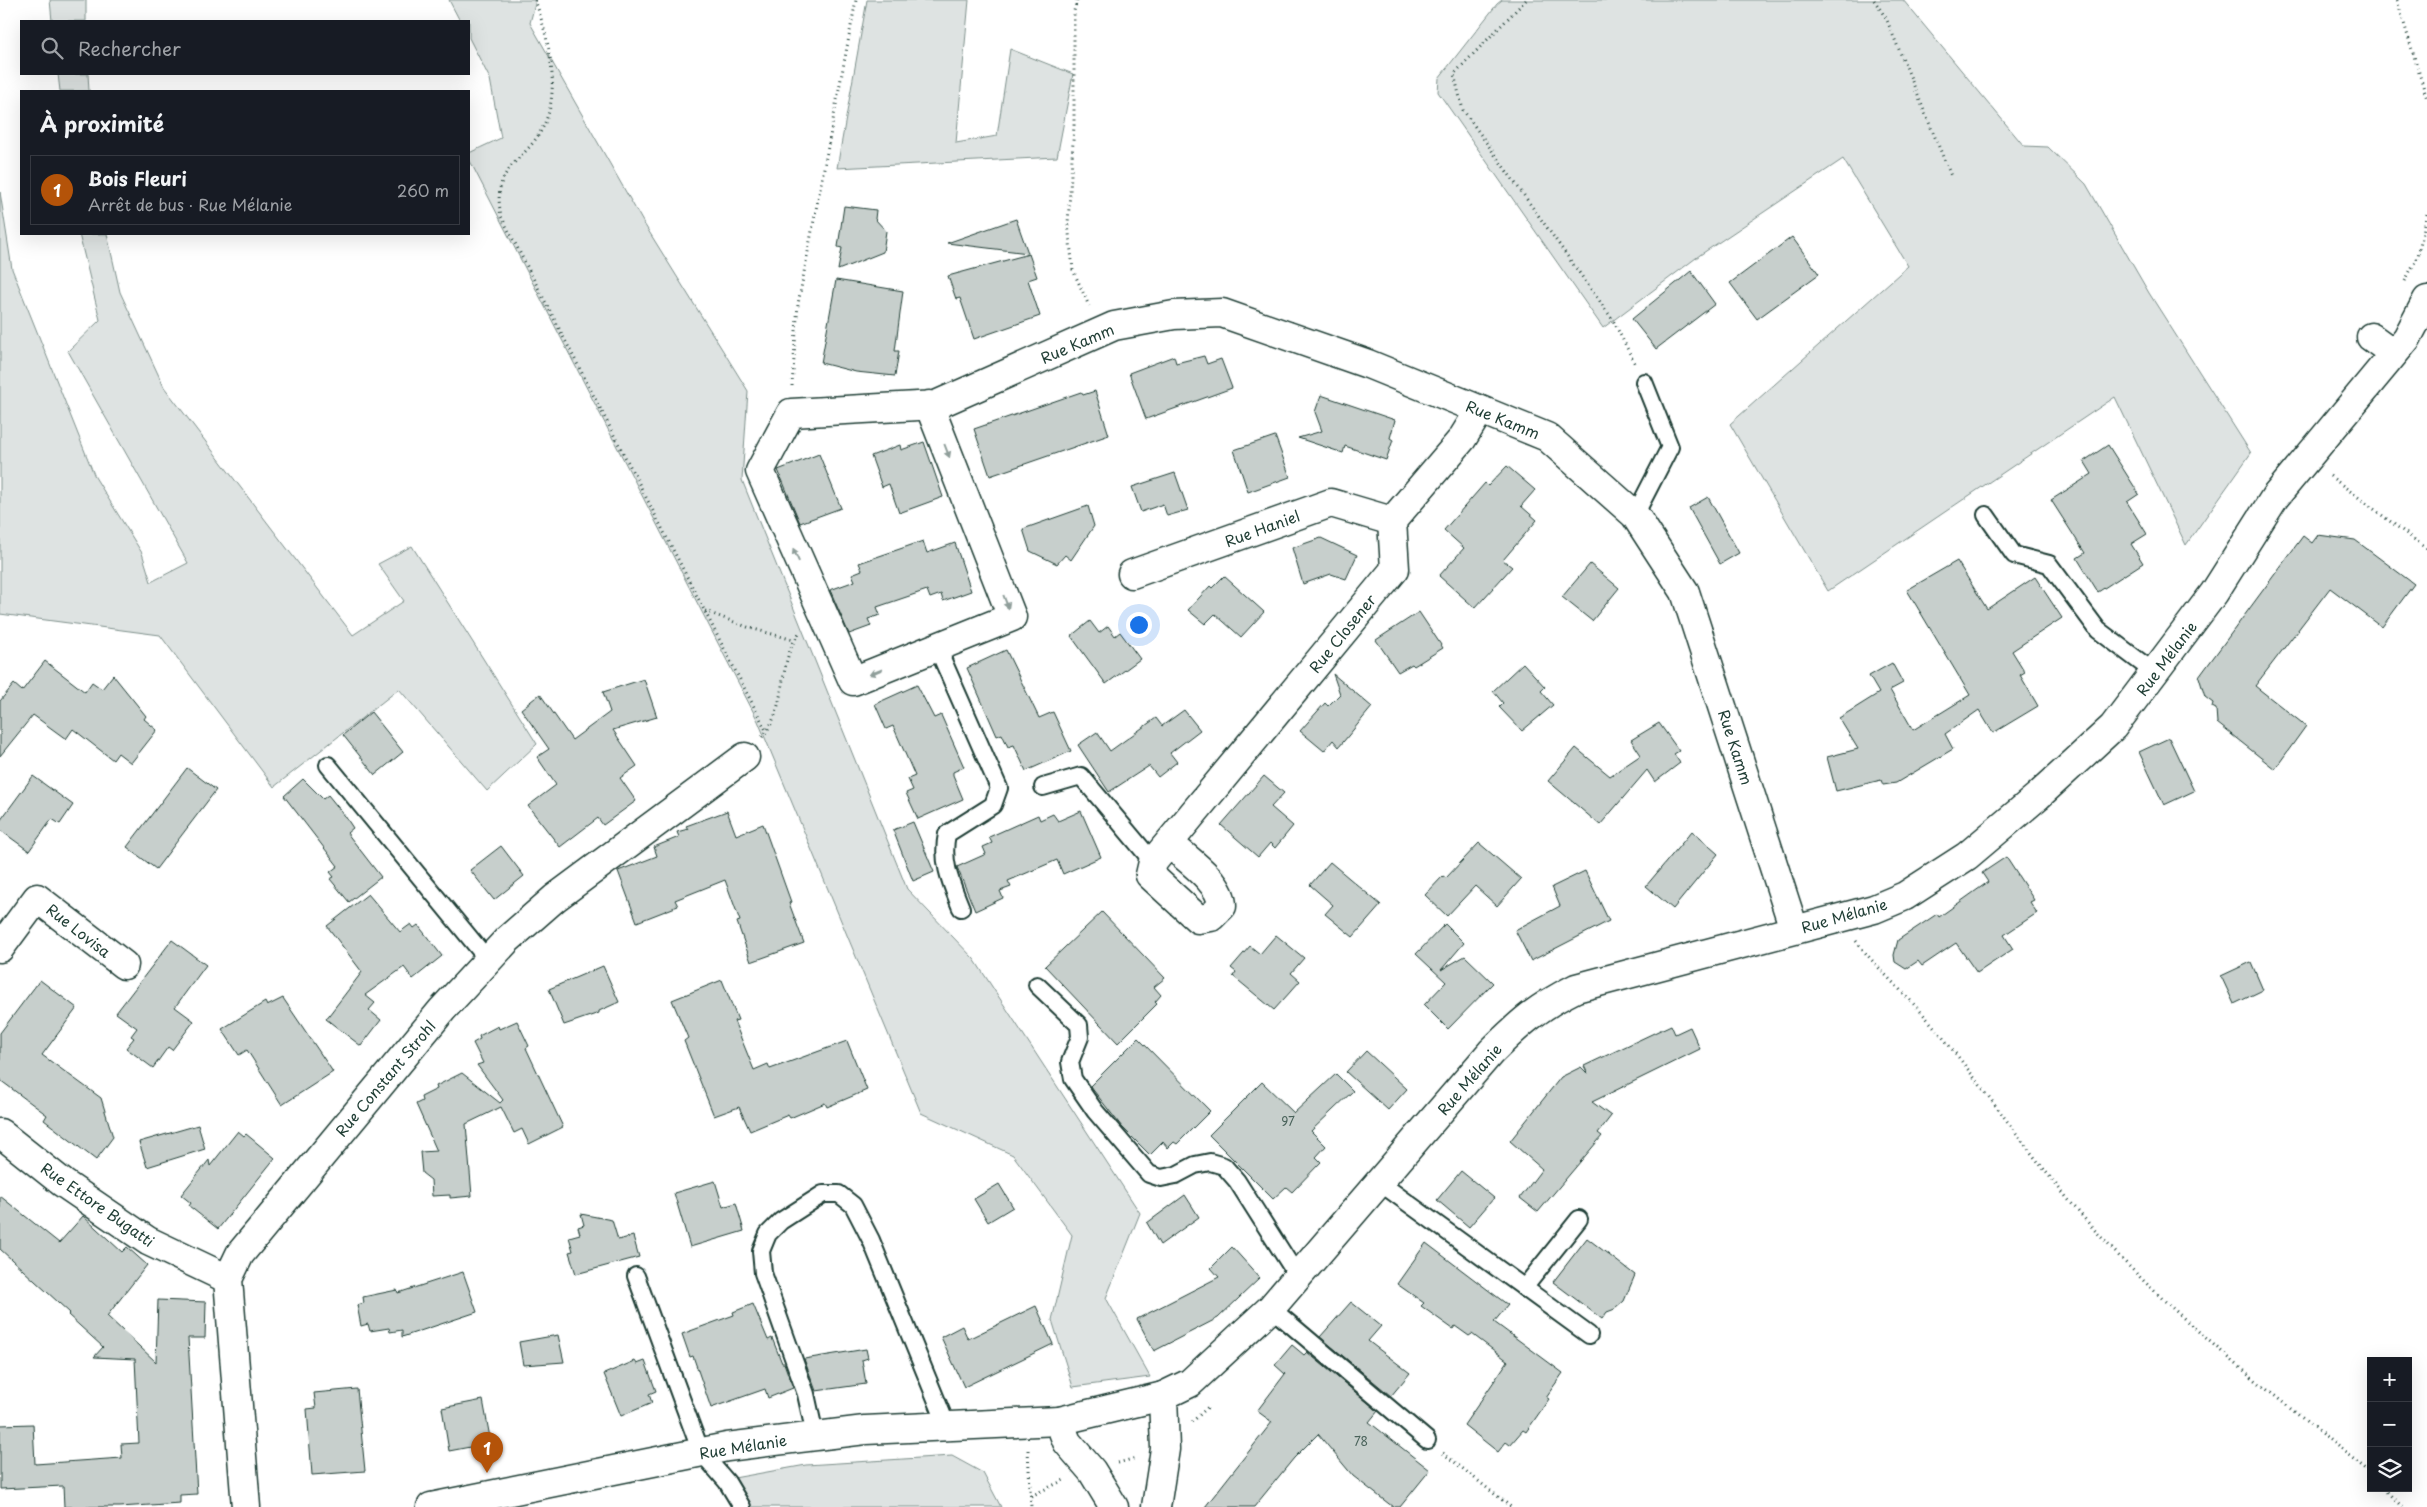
<!DOCTYPE html>
<html lang="fr">
<head>
<meta charset="utf-8">
<style>
  body { margin:0; font-family:"Playpen Sans",sans-serif; background:#20242c; color:#f1f3f6 }
  .controls { position:absolute; right:15px; bottom:15px; display:grid; overflow:hidden; border-radius:0px; box-shadow:0 5px 20px #0002 }
  .controls button { width:45px; height:45px; display:grid; place-items:center; padding:0; border:0; border-bottom:1px solid #363941; background:#171b24; color:#f1f3f6; font:25px sans-serif }
  .you { position:absolute; left:1138px; top:624px; width:18px; height:18px; margin:-12px; border:4px solid #fff; border-radius:50%; background:#1a73e8; box-shadow:0 0 0 8px #1a73e833 }
  .badge { display:grid; place-items:center; width:32px; height:32px; border-radius:50%; background:#b45309; color:#fff; font-size:16px; font-weight:700 }
  .pin { position:absolute; translate:-50% -41px; filter:drop-shadow(0 1px 2px #0008) }
  .pin::after { content:''; position:absolute; top:26px; width:18px; height:15px; background:inherit; clip-path:polygon(0 0,100% 0,50% 100%) }
  .list { margin:0; padding:0; list-style:none }
  h2 { display:flex; justify-content:space-between; align-items:center; height:65px; margin:0; padding:0 20px; font-size:21px }
  h2 small { font-size:16px; font-weight:400; color:#9ea1a6 }
  .list li { display:grid; grid-template-columns:32px 1fr auto; gap:15px; align-items:center; box-sizing:border-box; height:70px; margin:0 10px 10px; padding:0 10px; border:1px solid #363941; border-radius:0px }
  .list b { display:block; font-size:19px; white-space:nowrap }
  .list p { margin:0; font-size:16px; white-space:nowrap; color:#9ea1a6 }
  .list em { font-size:16px; font-style:normal; color:#9ea1a6 }
  .icon { flex:none; width:28px; height:28px; fill:none; stroke:currentColor; stroke-width:2; stroke-linecap:round; stroke-linejoin:round }
  .map { position:relative; flex:none; width:2427px; height:1507px; overflow:hidden }
  .search { position:absolute; background:#171b24; box-shadow:0 5px 20px #0002; left:20px; top:20px; width:450px; height:55px; display:flex; align-items:center; gap:12px; box-sizing:border-box; padding:0 18px; border-radius:0px; color:#9ea1a6; font-size:19px }
  .panel { position:absolute; background:#171b24; box-shadow:0 5px 20px #0002; left:20px; top:90px; width:450px; height:145px; border-radius:0px }
  .map>svg:first-child { display:block }
  .green { fill:#dee3e2; stroke:#7e908b }
  .building { fill:#c7cfcc; stroke:#1f3d34 }
  .lines { fill:none; stroke-linecap:round; stroke-linejoin:round }
  .service-casing { stroke:#1f3d34; stroke-width:20 }
  .minor-casing { stroke:#1f3d34; stroke-width:31 }
  .path { stroke:#1f3d34; stroke-width:3; stroke-dasharray:1 4; stroke-linecap:butt }
  .service { stroke:#fff; stroke-width:16 }
  .minor { stroke:#fff; stroke-width:28 }
  .oneway { fill:#8f9e9a }
  .labels { text-anchor:middle; dominant-baseline:central; stroke-width:4; stroke-linejoin:round; paint-order:stroke }
  .number-label { font-size:12px; fill:#49625a }
  .street-label { font-size:15px; fill:#1f3d34; stroke:#fff }
</style>
</head>
<body>
<div class="map">
<svg width="2427" height="1507" viewBox="0 0 2427 1507">
  <rect width="100%" height="100%" fill="#fff"/>
  <filter id="ink" filterUnits="userSpaceOnUse"><feTurbulence type="fractalNoise" baseFrequency=".02" numOctaves="2"/><feDisplacementMap in="SourceGraphic" scale="10" xChannelSelector="R" yChannelSelector="G"/><feConvolveMatrix kernelMatrix="1 2 1 2 8 2 1 2 1" color-interpolation-filters="sRGB"/></filter>
  <g filter="url(#ink)">
    <!-- green -->
    <g class="green">
      <path d="M50,0H86V21H52Z"/>
      <path d="M449,0H536L530,23L643,222L748,391L742,480L907,889L974,959L1140,1213L1106,1298L1150,1377L1073,1387L1052,1320L1072,1235L1013,1155L921,1113L758,721L469,159V153L501,138L490,79L469,38V21H460Z"/>
      <path d="M867,0H969L956,143L997,136L1010,49L1073,74L1057,157L837,168Z"/>
      <path d="M1502,0H1903L2024,146L2048,147L2086,184L2149,293L2251,453L2186,545L2115,397L1828,591L1730,424L1908,266L1843,159L1700,255L1603,328L1438,92L1439,78L1497,4Z"/>
      <path d="M58,74H88L89,91H60Z"/>
      <path d="M0,192L12,269L95,477L142,553L151,582L188,563L68,351L100,320L79,234H107L120,292L164,387L353,635L404,601L378,564L412,546L537,744L487,791L399,689L274,787L160,635L0,614Z"/>
      <path d="M952,1456L983,1473L1001,1507H751L734,1478L806,1465Z"/>
    </g>
    <!-- building -->
    <g class="building">
      <path d="M844,206L876,210L875,219L886,231L883,252L838,270L842,248L838,247Z"/>
      <path d="M1016,219L1028,253L947,243Z"/>
      <path d="M1792,237L1819,274L1757,319L1730,283Z"/>
      <path d="M1029,254L1037,277L1028,280L1040,316L974,339L960,298L956,299L948,276Z"/>
      <path d="M1691,271L1715,304L1656,349L1632,319Z"/>
      <path d="M836,280L903,291L895,351H899L895,376L856,372L821,363Z"/>
      <path d="M1174,356L1176,363L1204,356L1207,364L1221,359L1232,388L1146,419L1129,373Z"/>
      <path d="M1095,391L1109,435L990,476L974,429L1081,392L1083,395Z"/>
      <path d="M1321,395L1395,420L1390,438L1393,440L1386,460L1345,446L1343,453L1298,438L1322,431L1315,412Z"/>
      <path d="M1275,436L1290,477L1248,492L1234,450Z"/>
      <path d="M924,442L943,497L899,513L889,484L882,487L871,456L900,445L901,450Z"/>
      <path d="M2108,445L2139,494L2127,502L2147,534L2131,544L2143,563L2098,592L2077,558L2085,553L2051,500L2092,474L2084,461Z"/>
      <path d="M819,454L841,508L800,523L778,470Z"/>
      <path d="M1507,466L1535,490L1521,506L1537,520L1503,560L1512,567L1475,608L1439,576L1464,548L1444,530L1485,483L1488,486Z"/>
      <path d="M1175,473L1188,510L1167,516L1163,504L1141,512L1132,487Z"/>
      <path d="M1708,497L1739,553L1720,564L1689,508Z"/>
      <path d="M1088,506L1094,526L1071,560L1065,555L1057,564L1030,551L1023,529Z"/>
      <path d="M2318,535L2355,540L2414,584L2382,627L2330,588L2304,622L2255,686L2306,726L2275,769L2217,723L2216,709L2212,707L2213,703L2205,697L2199,677L2303,536L2312,543Z"/>
      <path d="M1321,538L1357,555L1346,579L1331,574L1303,584L1292,548Z"/>
      <path d="M923,541L927,553L955,543L971,591L943,601L941,594L930,598L927,590L877,607L880,615L868,619L871,626L849,634L830,590L855,581L852,574L862,570L859,563Z"/>
      <path d="M1957,561L1987,609L2035,577L2062,618L2012,651L2025,672L2020,675L2038,706L1993,733L1979,710L1945,734L1953,749L1896,783L1883,785L1881,780L1836,791L1827,757L1858,749L1839,718L1879,693L1869,676L1892,663L1903,683L1890,690L1913,730L1970,695L1907,590Z"/>
      <path d="M1590,564L1619,588L1592,621L1562,597Z"/>
      <path d="M1224,576L1264,612L1241,637L1215,614L1205,624L1188,610L1210,586L1212,588Z"/>
      <path d="M1419,612L1443,648L1414,666L1412,664L1398,672L1376,640Z"/>
      <path d="M1090,621L1099,633L1108,626L1115,636L1120,632L1140,659L1106,684L1071,636Z"/>
      <path d="M1006,650L1039,718L1053,712L1071,751L1026,771L1014,745L1008,747L1002,734L997,736L967,668Z"/>
      <path d="M45,661L85,692L92,682L102,689L113,675L146,716L144,719L157,730L131,763L118,753L113,760L73,729L66,739L33,715L0,756V701L14,684L22,691Z"/>
      <path d="M1523,663L1545,687L1541,691L1553,705L1522,731L1499,707L1503,703L1493,691Z"/>
      <path d="M1333,674L1372,707L1339,747L1333,740L1324,751L1300,731L1325,703L1328,706L1340,694Z"/>
      <path d="M644,679L657,717L613,730L637,766L620,778L636,801L603,825L598,818L560,847L528,806L556,785L537,757L549,749L521,709L540,694L572,740L610,712L603,692Z"/>
      <path d="M917,685L934,718L941,715L964,767L953,772V775L963,799L918,819L906,793L913,790L908,779L915,776L893,726L886,729L875,704Z"/>
      <path d="M1184,710L1200,730L1170,753L1177,762L1158,777L1149,766L1109,792L1078,745L1097,732L1110,751L1156,718L1162,726Z"/>
      <path d="M371,712L403,752L375,775L343,735Z"/>
      <path d="M1659,723L1679,751L1674,754L1680,763L1655,782L1647,770L1600,825L1548,781L1576,748L1610,776L1641,755L1631,740Z"/>
      <path d="M2169,738L2194,791L2164,805L2139,752Z"/>
      <path d="M187,768L216,790L156,869L127,847Z"/>
      <path d="M33,776L73,805L60,824L52,819L29,851L0,830V821Z"/>
      <path d="M1264,776L1284,793L1271,807L1293,826L1275,848L1270,843L1258,857L1221,825Z"/>
      <path d="M303,779L323,799L328,795L345,816L353,828L347,833L381,877L349,902L330,879L334,877L330,872L338,866L284,796Z"/>
      <path d="M727,811L736,835L763,824L791,902L789,903L804,943L751,962L737,922L740,921L725,880L675,900L678,906L637,922L618,871L657,856L654,847L679,837L677,832L688,829L686,826Z"/>
      <path d="M1081,811L1101,857L1063,874L1057,860L1008,881L1011,887L1000,891L1003,898L975,911L957,867L986,854L983,847L992,843L989,837L1038,815L1040,820L1053,814L1058,821Z"/>
      <path d="M913,822L934,872L913,881L893,830Z"/>
      <path d="M1692,831L1718,854L1673,909L1646,886Z"/>
      <path d="M1479,843L1521,879L1497,906L1475,886L1447,916L1425,895L1443,876L1446,878Z"/>
      <path d="M501,846L524,876L494,900L470,870Z"/>
      <path d="M2006,857L2034,900L2030,902L2037,913L2004,935L2013,949L1977,973L1956,943L1922,966L1918,961L1906,969L1895,962L1894,955L1898,940L1937,914L1939,917L1988,882L1982,873Z"/>
      <path d="M1330,862L1381,905L1353,937L1325,914L1333,905L1310,885Z"/>
      <path d="M1585,871L1609,921L1531,961L1515,930L1560,906L1552,887Z"/>
      <path d="M368,894L400,932L411,924L414,928L418,925L442,956L413,979L404,967L365,995L375,1003L369,1010L381,1020L361,1046L326,1019L362,972L327,926Z"/>
      <path d="M1102,912L1165,978L1154,987L1161,995L1155,1002L1157,1004L1118,1043L1045,966Z"/>
      <path d="M1445,924L1464,943L1441,970L1465,956L1493,983L1448,1029L1424,1005L1446,982L1416,954Z"/>
      <path d="M1276,935L1304,958L1291,973L1300,981L1274,1010L1233,976L1236,972L1231,968L1250,946L1260,954Z"/>
      <path d="M172,940L206,965L175,1007L194,1021L172,1050L168,1047L153,1068L126,1048L134,1038L131,1036L137,1028L116,1013Z"/>
      <path d="M2251,962L2263,990L2234,1004L2221,976Z"/>
      <path d="M603,966L619,1002L599,1011V1013L564,1025L549,989Z"/>
      <path d="M40,980L77,1008L42,1055L101,1098L113,1137L96,1160L44,1120L47,1115L0,1080V1033Z"/>
      <path d="M722,980L738,1020L734,1021L754,1070L768,1064L770,1069L847,1041L867,1090L827,1107L825,1103L790,1118L788,1115L750,1131L739,1107L714,1116L684,1041L688,1038L672,1000Z"/>
      <path d="M283,998L333,1072L282,1105L247,1050L239,1055L222,1029L265,1002L267,1006Z"/>
      <path d="M517,1021L529,1046L526,1048L563,1127L529,1144L522,1129L514,1133L501,1107L466,1124L472,1196L450,1198V1195L432,1196L431,1180L422,1173L420,1152L437,1151L416,1104L422,1101L421,1097L437,1089L436,1086L462,1073L500,1103L503,1100L477,1065L483,1063L473,1043L480,1039L479,1036L498,1026L499,1029Z"/>
      <path d="M1671,1025L1675,1034L1690,1027L1700,1049L1592,1102L1611,1116L1598,1133L1602,1136L1538,1212L1520,1198L1542,1169L1510,1141L1561,1077L1581,1067L1588,1074L1584,1066Z"/>
      <path d="M1138,1038L1210,1111L1177,1144L1174,1142L1168,1148L1163,1142L1150,1155L1122,1127L1090,1086Z"/>
      <path d="M1366,1051L1407,1089L1388,1110L1346,1072Z"/>
      <path d="M1336,1074L1353,1091L1311,1131L1326,1146L1316,1157L1321,1162L1292,1192L1286,1187L1273,1199L1209,1135L1262,1082L1294,1113Z"/>
      <path d="M198,1125L205,1149L147,1167L139,1142Z"/>
      <path d="M238,1131L244,1136L246,1134L275,1158L218,1229L189,1206L191,1203L181,1195L209,1160L210,1166Z"/>
      <path d="M1461,1171L1494,1198L1469,1227L1437,1200Z"/>
      <path d="M715,1181L723,1207L736,1203L744,1231L690,1247L674,1193Z"/>
      <path d="M999,1184L1013,1207L988,1222L974,1199Z"/>
      <path d="M1185,1195L1199,1217L1160,1245L1147,1223Z"/>
      <path d="M0,1196L59,1243L83,1216L122,1252L127,1247L147,1265L107,1316L156,1362L158,1300L206,1302L205,1338H188L197,1494L180,1495V1503L120,1507H64L63,1486L0,1489V1425L33,1424L35,1464L122,1458L121,1444L139,1443L135,1359L94,1357L103,1347L68,1315L70,1313L0,1249Z"/>
      <path d="M581,1214L612,1220L618,1240L633,1236L639,1257L576,1274L569,1252L573,1251L569,1237L580,1234L578,1227L584,1225Z"/>
      <path d="M1587,1238L1635,1275L1624,1301L1615,1309L1607,1312L1602,1319L1553,1282Z"/>
      <path d="M1426,1243L1508,1305L1494,1322L1563,1373L1546,1397L1549,1399L1526,1432L1523,1430L1510,1445L1506,1442L1498,1452L1464,1425L1508,1361L1472,1334L1469,1336L1455,1326L1453,1329L1421,1306L1424,1303L1397,1284Z"/>
      <path d="M1232,1247L1260,1278L1218,1318L1154,1351L1137,1319L1219,1277L1211,1268Z"/>
      <path d="M463,1272L477,1312L402,1337V1330L390,1332L389,1328L370,1331L368,1324L361,1326L357,1305L364,1303L363,1297L397,1290L398,1293Z"/>
      <path d="M1351,1302L1381,1326L1368,1341L1410,1373L1391,1396L1320,1337Z"/>
      <path d="M753,1304L768,1340L772,1338L782,1363H784L793,1388L768,1398L765,1389L711,1408L693,1356L690,1357L682,1334L734,1315L733,1312Z"/>
      <path d="M1036,1306L1053,1344L964,1387L941,1337L962,1326L968,1339Z"/>
      <path d="M558,1335L564,1362L523,1365L519,1342Z"/>
      <path d="M1292,1345L1304,1355L1307,1352L1378,1411L1369,1422L1430,1470L1400,1507H1393L1353,1476L1318,1434L1294,1458L1254,1507H1205L1272,1422L1257,1411L1285,1374L1275,1365Z"/>
      <path d="M866,1349L868,1358L862,1360L866,1384L816,1391L804,1359Z"/>
      <path d="M635,1361L637,1364L645,1361L656,1391L649,1394L652,1403L621,1416L604,1374Z"/>
      <path d="M357,1389L365,1471L312,1475L307,1409L316,1408L314,1393Z"/>
      <path d="M483,1400L491,1443L449,1451L442,1408Z"/>
    </g>
    <g class="lines">
      <!-- service casing -->
      <g class="service-casing">
        <g id="service">
          <path d="M1635,515L1670,447L1644,382"/>
          <path d="M1986,515L2014,555L2049,564L2098,630L2155,673"/>
          <path d="M937,647L999,788L993,805L947,834C941,862 951,883 961,908"/>
          <path d="M328,765L488,960"/>
          <path d="M1043,787L1081,776L1153,862"/>
          <path d="M1037,985L1079,1025L1080,1037L1070,1062L1073,1079L1095,1111L1149,1174L1161,1178L1176,1175L1195,1165L1210,1162L1224,1166L1237,1181L1298,1277"/>
          <path d="M1379,1182L1589,1335"/>
          <path d="M636,1276L701,1452L727,1482L742,1507"/>
          <path d="M1524,1288L1579,1219"/>
          <path d="M1271,1308L1427,1440"/>
          <path d="M815,1435L806,1394L763,1273L761,1251L768,1234L781,1221L823,1194H839L853,1205L871,1240L947,1426"/>
        </g>
      </g>
      <!-- minor casing -->
      <g class="minor-casing">
        <g id="minor">
          <path d="M2371,337L2393,353"/>
          <path d="M929,405L1012,617L853,681L760,471L791,413L936,405L1114,326L1174,315L1222,313L1368,364L1547,437L1635,515L1685,592L1794,929"/>
          <path d="M1132,574L1331,503L1392,521"/>
          <path d="M1169,843C1186,859 1222,882 1222,906L1211,917L1198,919L1150,875L1153,862L1395,569L1392,521L1462,439L1480,410"/>
          <path d="M0,948L37,898L124,965"/>
          <path d="M0,1133L63,1183L148,1241L228,1279"/>
          <path d="M1059,1421L1067,1442L1092,1471L1114,1507"/>
          <path d="M246,1507L228,1279L240,1254L442,1010L507,940L555,898L745,757"/>
          <path d="M431,1507L727,1447L865,1430L1059,1421L1163,1396L1190,1383L1271,1308L1491,1052C1521,1022 1538,1007 1576,988L1874,909L1905,896L1967,856L2038,796L2113,727L2214,593L2275,497L2407,338L2427,300"/>
          <path d="M1156,1507L1165,1449L1163,1396"/>
        </g>
      </g>
      <!-- path -->
      <g class="path">
        <path d="M535,0C548,37 562,90 543,127C524,165 491,164 501,216L767,732"/>
        <path d="M1077,0L1074,11V125L1068,224L1073,270L1089,306"/>
        <path d="M1526,0L1454,74L1463,110L1613,320L1635,364"/>
        <path d="M1874,0L1886,18L1951,176"/>
        <path d="M2397,0L2427,99"/>
        <path d="M2405,281L2418,256L2427,214"/>
        <path d="M792,386L798,304L856,0"/>
        <path d="M2330,476L2427,549"/>
        <path d="M705,611L750,628L794,640"/>
        <path d="M762,737C789,707 776,663 800,632"/>
        <path d="M1856,941C1878,970 1906,994 1930,1022C1983,1085 2029,1155 2084,1218C2168,1314 2271,1393 2371,1473"/>
        <path d="M1192,1422L1208,1407"/>
        <path d="M1028,1450L1031,1507"/>
        <path d="M1443,1453L1511,1507"/>
        <path d="M1118,1463L1136,1458"/>
        <path d="M2385,1488L2402,1507"/>
        <path d="M1031,1496L1064,1480"/>
      </g>
      <!-- service -->
      <use href="#service" class="service"/>
      <!-- minor -->
      <use href="#minor" class="minor"/>
    </g>
    <!-- one-way arrows -->
    <defs><path id="oneway-solid" d="M-6-.8H1V-3.2L6.5 0L1 3.2V.8H-6Z" transform="scale(1.25)"/></defs>
    <g class="oneway">
      <use href="#oneway-solid" transform="translate(947 451) rotate(69)"/>
      <use href="#oneway-solid" transform="translate(796 555) rotate(-114)"/>
      <use href="#oneway-solid" transform="translate(1006 602) rotate(69)"/>
      <use href="#oneway-solid" transform="translate(876 672) rotate(158)"/>
    </g>
  </g>
  <g class="labels">
    <!-- number labels -->
    <g class="number-label">
      <text x="1288" y="1121">97</text>
      <text x="1361" y="1441">78</text>
    </g>
    <!-- street labels -->
    <g class="street-label">
      <text transform="translate(1077 343) rotate(-23)">Rue Kamm</text>
      <text transform="translate(1503 419) rotate(22)">Rue Kamm</text>
      <text transform="translate(1262 528) rotate(-20)">Rue Haniel</text>
      <text transform="translate(1342 633) rotate(-51)">Rue Closener</text>
      <text transform="translate(2166 658) rotate(-53)">Rue Mélanie</text>
      <text transform="translate(1736 747) rotate(72)">Rue Kamm</text>
      <text transform="translate(1844 915) rotate(-16)">Rue Mélanie</text>
      <text transform="translate(79 930) rotate(38)">Rue Lovisa</text>
      <text transform="translate(385 1078) rotate(-50)">Rue Constant Strohl</text>
      <text transform="translate(1469 1079) rotate(-49)">Rue Mélanie</text>
      <text transform="translate(98 1204) rotate(35)">Rue Ettore Bugatti</text>
      <text transform="translate(743 1446) rotate(-9)">Rue Mélanie</text>
    </g>
  </g>
</svg>
<div class="controls">
<button>+</button>
<button>−</button>
<button><svg class="icon" aria-label="layers" viewBox="0 0 24 24"><path d="M12 4l9 5-9 5-9-5zM3 14l9 5 9-5"/></svg></button>
</div>
<div class="you"></div>
<div class="pin badge" style="left:487px;top:1473px">1</div>
<div class="search"><svg class="icon" aria-label="search" viewBox="0 0 24 24"><circle cx="10" cy="10" r="6"/><path d="M15 15l6 6"/></svg>Rechercher</div>
<section class="panel">
<h2>À proximité<small></small></h2>
<ul class="list">
<li><span class="badge">1</span><div><b>Bois Fleuri</b><p>Arrêt de bus · Rue Mélanie</p></div><em>260 m</em></li>
</ul>
</section>
</div>
</body>
</html>
